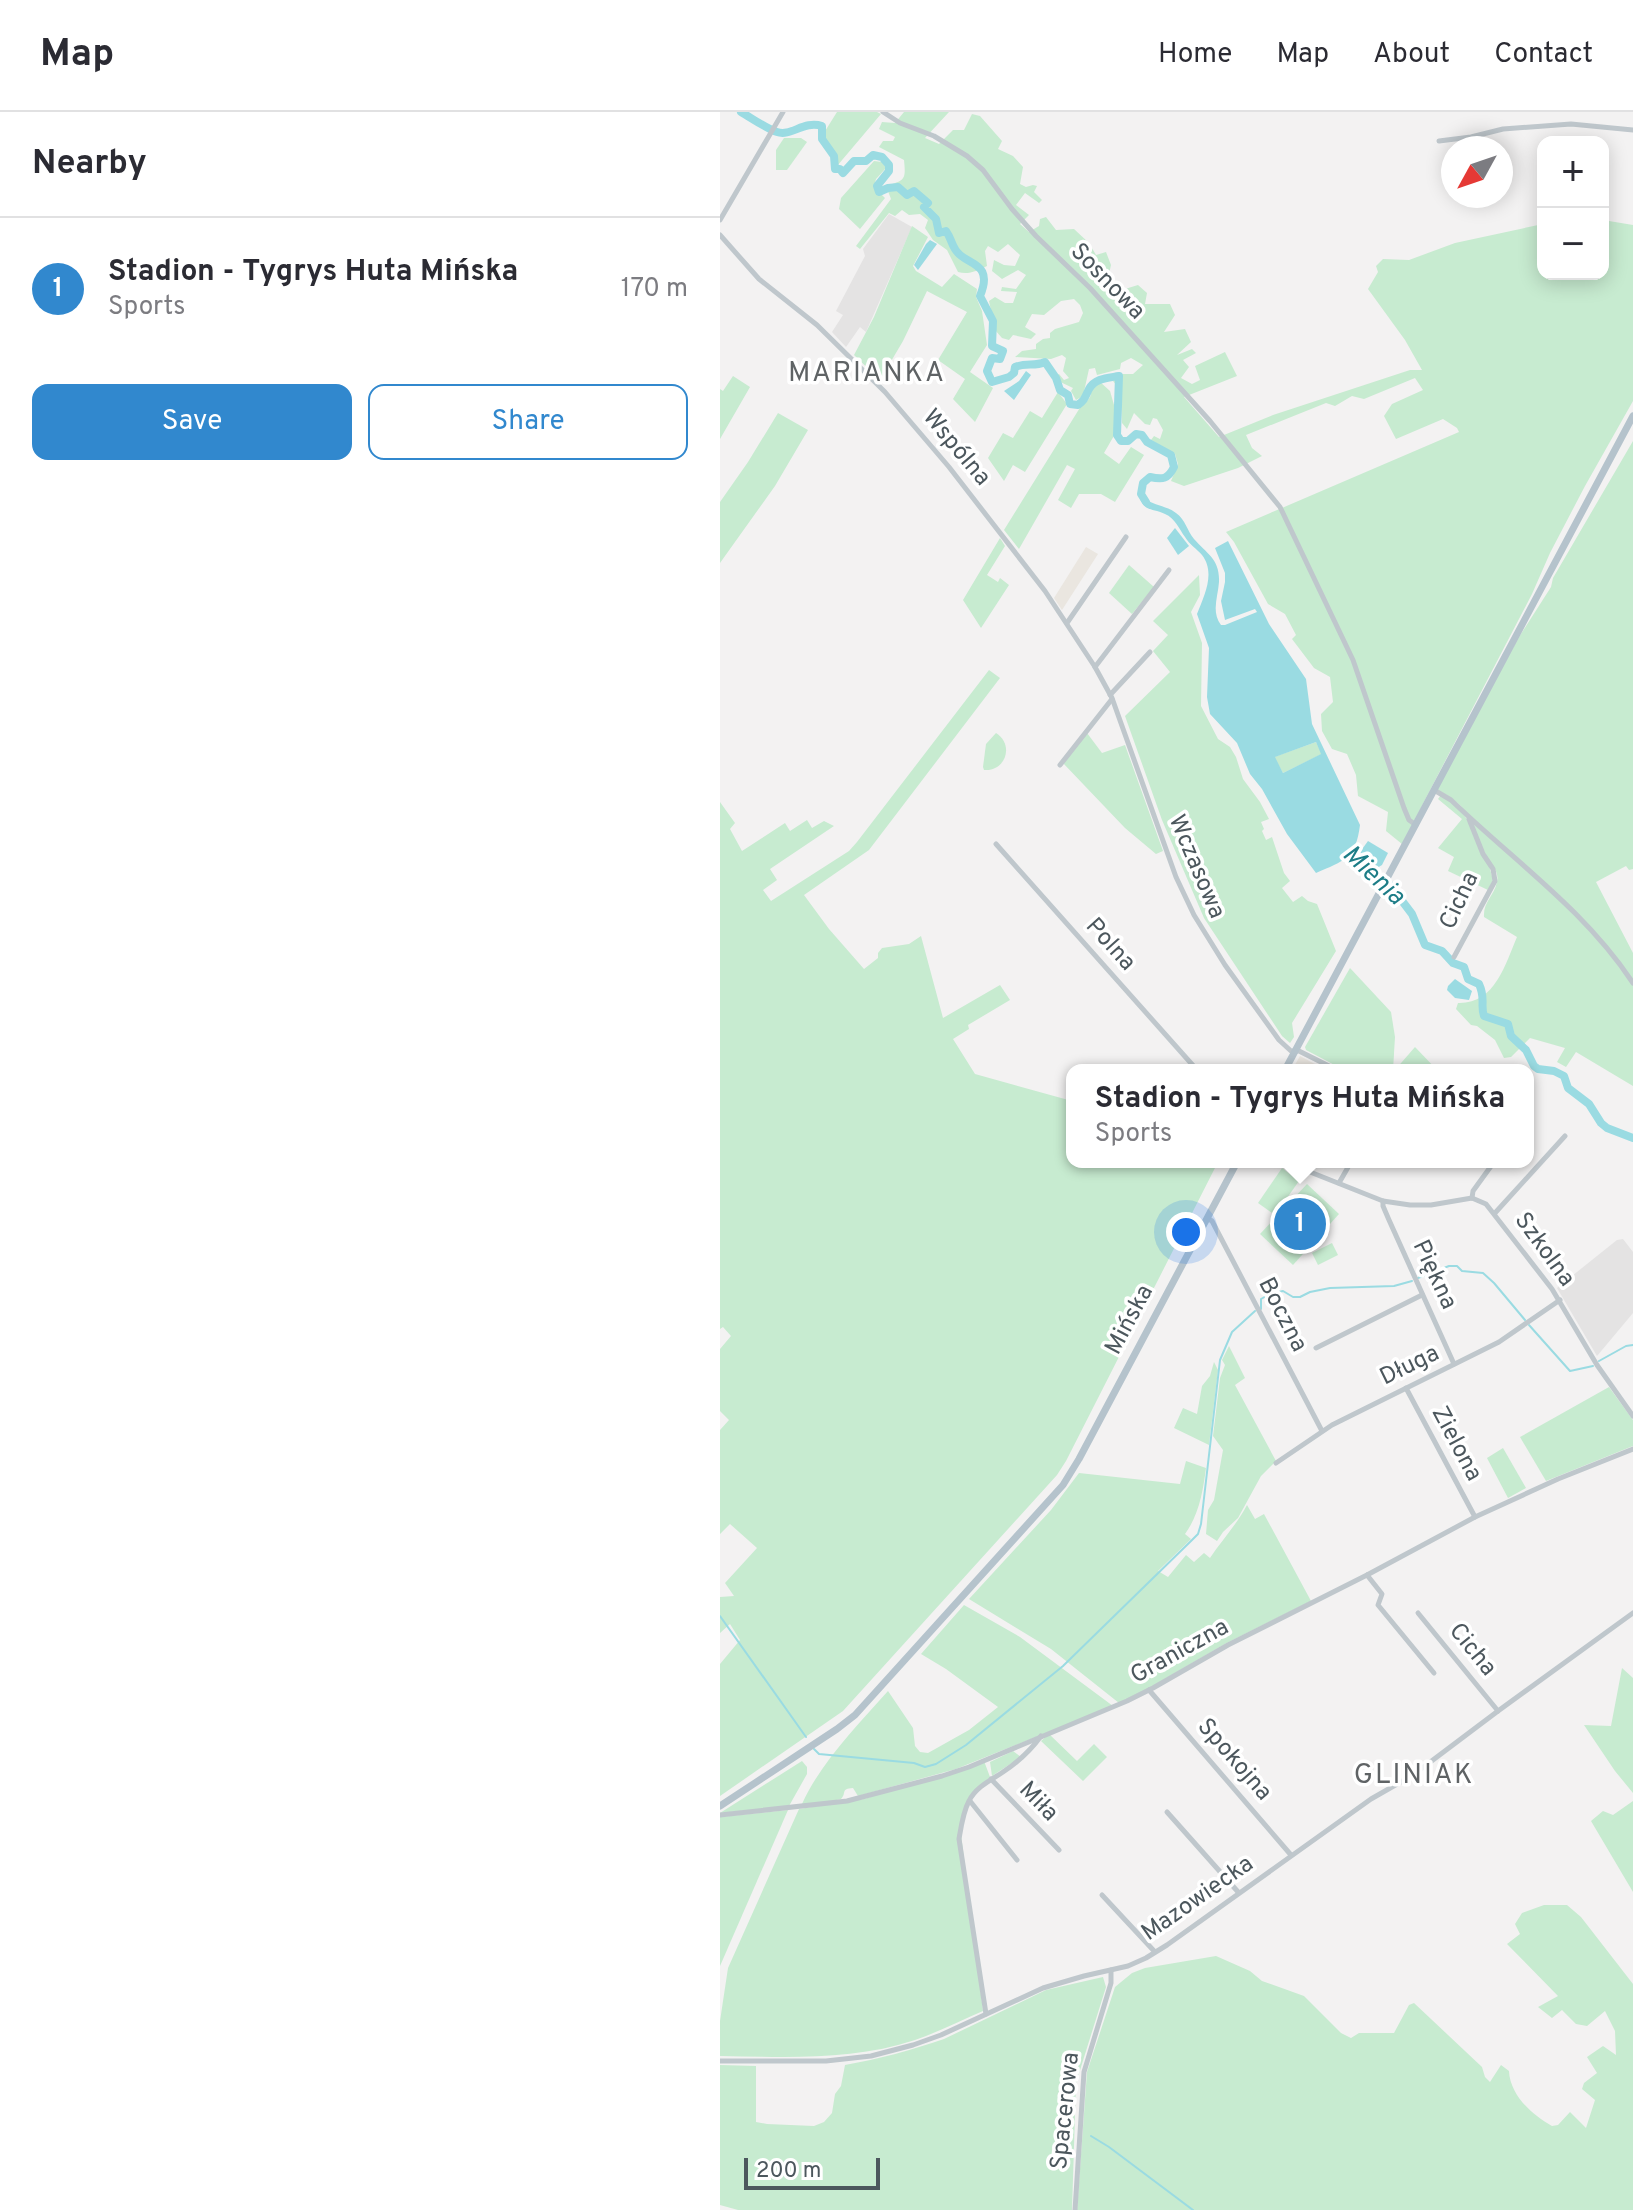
<!DOCTYPE html>
<html lang="en">
<head>
<meta charset="utf-8">
<style>
  body { margin:0; font-family:Overpass,sans-serif; background:#f2f2f3; color:#2b2b33 }
  .controls { position:absolute; right:24px; top:24px; display:grid; overflow:hidden; border-radius:16px; box-shadow:0 4px 20px #0003 }
  .controls button { width:72px; height:72px; display:grid; place-items:center; padding:0; border:0; border-bottom:2px solid #e1e1e2; background:#fff; color:#2b2b33; font:40px sans-serif }
  .compass { position:absolute; left:721px; top:24px; width:72px; height:72px; border-radius:50%; background:#fff; box-shadow:0 4px 20px #0003; rotate:230deg }
  .scale { position:absolute; left:24px; bottom:20px; width:136px; box-sizing:border-box; padding-left:8px; border:4px solid #4c575d; border-top:0; font-size:22px; line-height:28px; white-space:nowrap; color:#4c575d; -webkit-text-stroke:6px #fff; paint-order:stroke }
  .you { position:absolute; left:466px; top:1120px; width:28px; height:28px; margin:-20px; border:6px solid #fff; border-radius:50%; background:#1a73e8; box-shadow:0 0 0 12px #1a73e833 }
  .badge { display:grid; place-items:center; width:52px; height:52px; border-radius:50%; background:#3188ce; color:#fff; font-size:26px; font-weight:700 }
  .pin { position:absolute; translate:-50% -50%; border:4px solid #fff; box-shadow:0 2px 8px #0006 }
  .popup { position:absolute; left:346px; top:952px; width:468px; height:104px; box-sizing:border-box; display:grid; place-content:center; border-radius:16px; background:#fff; filter:drop-shadow(0 2px 6px #0005); font-size:26px; white-space:nowrap; color:#7c7c81 }
  .popup b { font-size:30px; color:#2b2b33 }
  .popup::after { content:''; position:absolute; left:50%; top:100%; margin-left:-16px; border:16px solid transparent; border-top-color:#fff }
  .list { margin:0; padding:0; list-style:none }
  h2 { display:flex; justify-content:space-between; align-items:center; height:104px; margin:0; padding:0 32px; font-size:34px }
  h2 small { font-size:26px; font-weight:400; color:#7c7c81 }
  .list li { display:grid; grid-template-columns:52px 1fr auto; gap:24px; align-items:center; box-sizing:border-box; height:144px; padding:0 32px; border-top:2px solid #e1e1e2 }
  .list b { display:block; font-size:30px; white-space:nowrap }
  .list p { margin:0; font-size:26px; white-space:nowrap; color:#7c7c81 }
  .list em { font-size:26px; font-style:normal; color:#7c7c81 }
  .actions { display:flex; gap:16px; padding:24px 32px }
  .actions a { flex:1; padding:18px 0; border:2px solid #3188ce; border-radius:16px; text-align:center; font-size:28px; color:#3188ce }
  .actions .main { background:#3188ce; color:#fff }
  .map { position:relative; flex:none; width:913px; height:2098px; overflow:hidden }
  header { display:flex; align-items:center; gap:48px; box-sizing:border-box; height:112px; padding:0 40px; background:#fff; border-bottom:2px solid #e1e1e2 }
  header strong { font-size:38px }
  nav { display:flex; gap:44px; margin-inline-start:auto; font-size:28px }
  main { display:flex }
  aside { flex:1; background:#fff }
  .map>svg:first-child { display:block }
  .commercial { fill:#eae6e0 }
  .education { fill:#e4e3e3 }
  .green { fill:#c7ebd0 }
  .water { fill:#9adbe2; fill-rule:evenodd }
  .lines { fill:none; stroke-linecap:round; stroke-linejoin:round }
  .stream { stroke:#9adbe2; stroke-width:2 }
  .river { stroke:#9adbe2; stroke-width:8 }
  .minor { stroke:#bfc7cc; stroke-width:5 }
  .major { stroke:#b5c3cc; stroke-width:7 }
  .labels { text-anchor:middle; dominant-baseline:central; stroke-width:7; stroke-linejoin:round; paint-order:stroke }
  .street-label { font-size:24px; fill:#4c575d; stroke:#fff }
  .water-label { font-size:26px; font-style:italic; fill:#1d7d87; stroke:#fff }
  .quarter-label { font-size:28px; letter-spacing:2px; fill:#5f6365; stroke:#fff }
</style>
</head>
<body>
<header>
<strong>Map</strong>
<nav><a>Home</a><a>Map</a><a>About</a><a>Contact</a></nav>
</header>
<main>
<aside>
<h2>Nearby<small></small></h2>
<ul class="list">
<li><span class="badge">1</span><div><b>Stadion - Tygrys Huta Mińska</b><p>Sports</p></div><em>170 m</em></li>
</ul>
<div class="actions"><a class="main">Save</a><a>Share</a></div>
</aside>
<div class="map">
<svg width="913" height="2098" viewBox="0 0 913 2098">
  <rect width="100%" height="100%" fill="#f3f2f2"/>
  <!-- commercial -->
  <g class="commercial">
    <path d="M366,435L378,442L342,498L334,486Z"/>
    <path d="M580,944L606,958H572Z"/>
  </g>
  <!-- education -->
  <g class="education">
    <path d="M169,102L192,115L146,220L140,215L126,235L112,220L123,203L116,199L145,144L143,137Z"/>
    <path d="M903,1127L913,1140V1201L877,1244L837,1176L897,1128Z"/>
  </g>
  <!-- green -->
  <g class="green">
    <path d="M117,0H157L161,2L117,54L111,35L102,24Z"/>
    <path d="M184,0H229L205,26L219,32L233,18H244L252,2L260,4L282,29L278,37L293,44L303,55L300,72L306,75L313,73L317,74L314,80L322,88L319,91L305,81L296,93L309,103L300,112L309,120L319,114L320,107L326,105L336,118L354,117L369,131L376,143L386,140L391,153L388,166L401,184L405,177L418,173L427,181L425,192H450L455,203L444,220L465,217L471,230L457,243L472,237L476,241L463,248L469,255L461,266L472,272L480,268L475,254L505,240L517,264L464,285L499,325L553,303L690,258H702L685,228L648,177L658,160L656,154L663,147L689,148L735,131L823,112V162H883V108L913,113V289L865,374L830,441L812,482L682,732L666,719L668,700L638,684L636,663L627,642L612,637L602,619L601,602L613,590L610,565L594,556L572,527L576,523L565,502L548,492L514,430L506,420L739,320L737,316L723,307L676,327L664,304L672,292L703,278L695,266L644,287L632,284L615,294L606,291L526,323L532,336L542,344L518,356L464,374L451,369L458,352L455,342L431,328L434,324L440,327L443,318L437,307L433,306L430,313L425,312L414,301L407,317L402,311L401,279L393,269L400,262H413L423,253L411,246L401,251L400,257L377,263L375,256L369,257L363,284L356,288L351,279L353,276L332,266L339,262L344,268L349,266L343,259L346,246L342,243L331,247L295,245L302,239L316,237V232L323,227L330,226V221L335,217L359,210L363,201L360,193L354,187L341,189L324,203L312,202L305,215L316,222L311,227L293,223L289,228L282,226L275,218L269,189L275,185L285,191H293L297,180L281,179L282,175L296,177L306,163L298,158L282,167L272,159L274,148L284,153L295,154L300,143L288,132L278,140L268,134L265,139L267,154C256,159 249,163 238,160L227,138L213,128L205,116L208,108L200,102L189,103L182,98L175,104L169,101L140,137L136,134L171,87L166,74C185,68 186,68 184,48L159,35L163,29H173L175,25L159,17L162,10L175,11Z"/>
    <path d="M64,26H81L87,30L67,58H56V38Z"/>
    <path d="M154,49L162,50L166,56L156,67L154,75L165,86L140,117L119,97L121,86Z"/>
    <path d="M192,114L208,125L193,154L196,159L222,175L234,162L257,177L256,185L262,199L267,233L250,260L273,276L255,310L233,287L245,267L218,248L247,200L207,179L183,229L160,268L134,243L154,205Z"/>
    <path d="M13,264L30,275L0,327V277L3,279Z"/>
    <path d="M379,269L390,279L394,293L395,322L384,341L399,352L411,335L424,343L395,390L381,382H359L351,396L338,388L355,357L347,353L299,437L284,418L361,294C367,289 372,286 371,278Z"/>
    <path d="M338,280L347,292L305,360L293,353L284,369L268,346L283,321L293,326L310,299L322,306Z"/>
    <path d="M58,301L88,318L55,374L0,451V390L28,350Z"/>
    <path d="M913,329V757L909,758L906,754L876,770L913,841V974L856,940L846,955L837,950L845,936L810,926L791,945L784,946L775,928L757,914L751,913L736,897L738,891C775,892 785,853 797,825L764,805C763,790 774,784 777,770C780,759 769,750 765,741C748,708 753,696 716,677L799,525L831,475L833,466Z"/>
    <path d="M280,426L285,434L267,463L278,470L280,466L289,473L261,516L243,488Z"/>
    <path d="M409,453L434,475L412,502L389,481Z"/>
    <path d="M479,463L480,483L471,500L482,531L481,594L498,627L510,635L516,645L523,667L540,690L549,707L541,710L544,717L542,719L546,728L552,725L564,761L570,769L562,776L573,790L582,784L588,789L597,792L616,839L572,911L574,925L570,931L562,924L484,806L442,708L405,604L450,560L433,539L448,523L433,509Z"/>
    <path d="M269,558L280,566L149,738L84,783L109,817L144,857L158,846V841L162,836L189,832L201,824L223,906L280,873L290,888L248,913L249,917L233,927L255,962L352,989V1050H498L346,1349L337,1363L123,1599L0,1684V1552L20,1528L10,1512L0,1521V1485L14,1484L5,1471L37,1436L10,1412L0,1422V1318L9,1308L0,1299V1237L11,1224L3,1215L0,1217V690L15,711L10,717L22,739L65,711L70,719L87,708L92,716L104,709L114,714L50,757L57,768L43,778L51,789L129,739L137,730Z"/>
    <path d="M276,621C295,633 285,660 264,658L263,655L266,632Z"/>
    <path d="M367,621L382,641L405,633L443,739L436,742L405,716L343,651Z"/>
    <path d="M596,630L602,642L563,661L554,645Z"/>
    <path d="M721,683C747,694 767,741 773,768L768,778L728,759L734,745L718,736L742,707L718,687Z"/>
    <path d="M630,856L671,900L675,925L673,958H624L586,938L585,935Z"/>
    <path d="M695,935L717,958H675Z"/>
    <path d="M562,1056L579,1069L555,1103L538,1091Z"/>
    <path d="M587,1072L619,1102L573,1153L540,1122Z"/>
    <path d="M612,1131L618,1143L598,1153L592,1141Z"/>
    <path d="M509,1234L525,1266L515,1273L556,1349L541,1364L518,1406L503,1420L497,1429L486,1422L488,1398L494,1388L503,1338L493,1324L500,1266L505,1253L502,1248Z"/>
    <path d="M494,1250L498,1258L489,1333L454,1316L463,1296L477,1302L482,1274L490,1264Z"/>
    <path d="M889,1275L913,1308V1334L826,1369L800,1325Z"/>
    <path d="M783,1336L806,1376L788,1386L767,1346Z"/>
    <path d="M466,1349L486,1356C483,1379 479,1403 465,1422L471,1427L438,1459L448,1465L466,1443L474,1450L484,1441L490,1446C502,1428 517,1412 527,1393L535,1407L544,1402L591,1489L505,1532L429,1576L399,1591L331,1537L249,1487L331,1398L359,1361L460,1372Z"/>
    <path d="M244,1493L300,1525L393,1594L236,1657L138,1684L133,1676C120,1677 127,1681 121,1687L98,1692H82C101,1650 137,1614 168,1579L193,1616L195,1634L200,1640L208,1641L249,1618L278,1595L226,1557L201,1542Z"/>
    <path d="M902,1556L913,1566V1681L895,1659L864,1613L891,1614Z"/>
    <path d="M329,1622L357,1649L374,1632L387,1645L363,1669L321,1629Z"/>
    <path d="M293,1639L301,1645L272,1664L270,1650Z"/>
    <path d="M82,1649L87,1655V1662L69,1694L0,1701Z"/>
    <path d="M264,1649L270,1665L252,1682L240,1714L263,1899C240,1909 218,1920 195,1928C132,1949 65,1945 0,1944V1909L8,1856L79,1697L144,1687Z"/>
    <path d="M913,1689V1780L871,1709L883,1699L893,1703Z"/>
    <path d="M68,1698L0,1854V1705Z"/>
    <path d="M824,1793H847L861,1805L913,1872V2098H357L367,1960L395,1875L412,1861L425,1856L496,1844L530,1859L542,1869L584,1884L621,1921L631,1926L639,1921H674L689,1893L694,1891L762,1955L765,1965L770,1970L781,1953L789,1959C790,1983 812,2003 832,2014L838,2013L850,2000L866,2016L875,1988L862,1977L864,1971L877,1961L867,1945L883,1934L896,1943L895,1919L885,1899L867,1914L856,1912L842,1898L832,1906L818,1895L838,1884L787,1832L800,1822L795,1812L802,1801Z"/>
    <path d="M383,1865L386,1875L356,1971L352,2098H18L0,2093V1953L36,1954V2010L47,2012L94,2014L104,2010L112,2001L115,1982L121,1974L125,1953C159,1947 192,1938 224,1927L326,1878Z"/>
  </g>
  <!-- water -->
  <g class="water">
    <path d="M210,128L217,132L198,158L194,153L206,132Z"/>
    <path d="M306,259L311,263L294,288L284,279L299,269Z"/>
    <path d="M418,381L426,384L427,388C436,394 447,394 456,401C466,408 467,419 474,427C487,442 500,447 499,470C498,485 491,500 501,513H505L537,500L535,497L505,508L501,489L505,470V461L495,436L508,429L549,512L586,567L592,612L640,713C636,746 624,749 596,761L567,722L542,677L530,662L517,631L490,602L487,585L489,536L477,502C484,484 496,461 482,443C477,437 469,432 465,425C459,417 455,406 445,402C430,395 424,401 418,381ZM596,630L601,642L563,661L555,645Z"/>
    <path d="M455,416L469,434L458,443L447,426Z"/>
    <path d="M648,729L668,741L662,753L657,756L643,746L640,740Z"/>
    <path d="M735,867L752,879L749,888L735,886L727,878L728,874Z"/>
  </g>
  <g class="lines">
    <!-- stream -->
    <g class="stream">
      <path d="M698,1166L729,1154H737L742,1159L763,1161L774,1171L805,1208"/>
      <path d="M541,1197V1187L550,1182L563,1179L573,1185H580L590,1180L610,1176L674,1174L692,1169"/>
      <path d="M809,1213L850,1259L873,1254"/>
      <path d="M879,1249L906,1234L913,1233"/>
      <path d="M0,1504L86,1625"/>
      <path d="M94,1637L99,1642L194,1651L205,1655L216,1652L246,1633L343,1554L472,1428L478,1422L481,1412L500,1248L512,1220L535,1199"/>
      <path d="M371,2024L389,2035L473,2098"/>
    </g>
    <!-- river -->
    <g class="river">
      <path d="M21,0C30,5 47,17 57,20C71,25 84,8 102,14V27L114,44L115,57H120L123,61L134,49H146L153,43L162,45L169,53V59L157,74L159,80L168,76L178,75L187,83L194,79L208,91L204,95L216,107L219,121L226,119C231,126 231,131 235,137C244,154 275,148 260,184L273,209L272,234L283,239L280,247L272,246L267,259L272,270L289,265L294,261L295,255C307,250 314,255 325,250L336,266L340,278L348,283L350,292L358,293C365,288 365,285 369,277C375,266 388,266 399,264L397,323L401,329H408L416,322L422,323L427,330L451,343L454,355C448,367 443,368 430,365L423,371L421,382L426,390"/>
      <path d="M623,740L670,773L692,802L705,833L722,839L733,851L744,855L748,867L759,872C766,887 760,893 764,904L788,912L791,924L806,938L814,954L818,957L834,959L844,964L848,976L869,992L881,1011L887,1016L913,1026"/>
    </g>
    <!-- minor -->
    <g class="minor">
      <path d="M163,0L180,11L214,24L247,44L263,58L292,97L316,124L370,176L490,309L560,395L633,548L684,696L689,708L696,713"/>
      <path d="M719,29L751,25L783,17L851,12L913,18"/>
      <path d="M0,108L63,0"/>
      <path d="M0,123L39,167L97,213L165,280L229,355L325,479L375,555L392,586L456,765L474,803L505,853L559,928L571,939H579L617,958"/>
      <path d="M347,511L406,425"/>
      <path d="M375,555L449,458"/>
      <path d="M390,583L430,540"/>
      <path d="M340,653L392,587"/>
      <path d="M714,678L731,688C794,749 864,797 913,871"/>
      <path d="M276,732L477,958"/>
      <path d="M734,845L775,769L773,757L763,742L749,707"/>
      <path d="M565,1050L663,1089L690,1093H711L752,1086L766,1092L832,1177L877,1253L913,1304"/>
      <path d="M619,1071L631,1050"/>
      <path d="M752,1086L753,1079L774,1050"/>
      <path d="M663,1089V1094L669,1108L734,1252"/>
      <path d="M775,1101L845,1024"/>
      <path d="M487,1106L492,1109L602,1319"/>
      <path d="M596,1236L702,1183"/>
      <path d="M686,1276L755,1405"/>
      <path d="M556,1351L612,1313L779,1230L840,1188"/>
      <path d="M647,1463L662,1482L658,1493L714,1561"/>
      <path d="M698,1501L778,1599"/>
      <path d="M429,1578L571,1743"/>
      <path d="M271,1667L339,1738"/>
      <path d="M250,1689L297,1748"/>
      <path d="M447,1700L519,1781"/>
      <path d="M0,1703L127,1689L222,1664L249,1655L407,1589L433,1576L508,1533L647,1463L755,1405L838,1367L913,1337"/>
      <path d="M382,1783L435,1840"/>
      <path d="M266,1902L239,1727C241,1715 243,1700 249,1689C256,1675 271,1668 283,1660C298,1650 311,1638 321,1624"/>
      <path d="M0,1949H106L151,1944L193,1933L221,1923L323,1876L364,1864L408,1854L426,1846L447,1833L651,1687L693,1663L778,1599L913,1501"/>
      <path d="M355,2098L364,1960L391,1871V1858"/>
    </g>
    <!-- major -->
    <g class="major">
      <path d="M565,958L913,304"/>
      <path d="M0,1694L117,1617L135,1603L343,1373L359,1347L517,1050"/>
    </g>
  </g>
  <g class="labels">
    <!-- street labels -->
    <g class="street-label">
      <text transform="translate(387 170) rotate(46)">Sosnowa</text>
      <text transform="translate(236 336) rotate(50)">Wspólna</text>
      <text transform="translate(476 755) rotate(67)">Wczasowa</text>
      <text transform="translate(740 789) rotate(-65)">Cicha</text>
      <text transform="translate(390 833) rotate(48)">Polna</text>
      <text transform="translate(824 1138) rotate(54)">Szkolna</text>
      <text transform="translate(714 1163) rotate(65)">Piękna</text>
      <text transform="translate(562 1203) rotate(63)">Boczna</text>
      <text transform="translate(410 1208) rotate(-62)">Mińska</text>
      <text transform="translate(690 1254) rotate(-26)">Długa</text>
      <text transform="translate(736 1332) rotate(62)">Zielona</text>
      <text transform="translate(752 1538) rotate(51)">Cicha</text>
      <text transform="translate(460 1540) rotate(-29)">Graniczna</text>
      <text transform="translate(514 1648) rotate(49)">Spokojna</text>
      <text transform="translate(318 1690) rotate(46)">Miła</text>
      <text transform="translate(478 1787) rotate(-35)">Mazowiecka</text>
      <text transform="translate(346 1999) rotate(-84)">Spacerowa</text>
    </g>
    <!-- water labels -->
    <g class="water-label">
      <text transform="translate(653 764) rotate(43)">Mienia</text>
    </g>
    <!-- quarter labels -->
    <g class="quarter-label">
      <text x="147" y="262">MARIANKA</text>
      <text x="694" y="1664">GLINIAK</text>
    </g>
  </g>
</svg>
<div class="controls">
<button>+</button>
<button>−</button>
</div>
<svg class="compass" viewBox="-18 -18 36 36"><path d="M0-13l5 13h-10z" fill="#e53935"/><path d="M0 13l5-13h-10z" fill="#7c7c81"/></svg>
<div class="scale">200 m</div>
<div class="you"></div>
<div class="pin badge" style="left:580px;top:1112px">1</div>
<div class="popup"><b>Stadion - Tygrys Huta Mińska</b>Sports</div>
</div>
</main>
</body>
</html>
